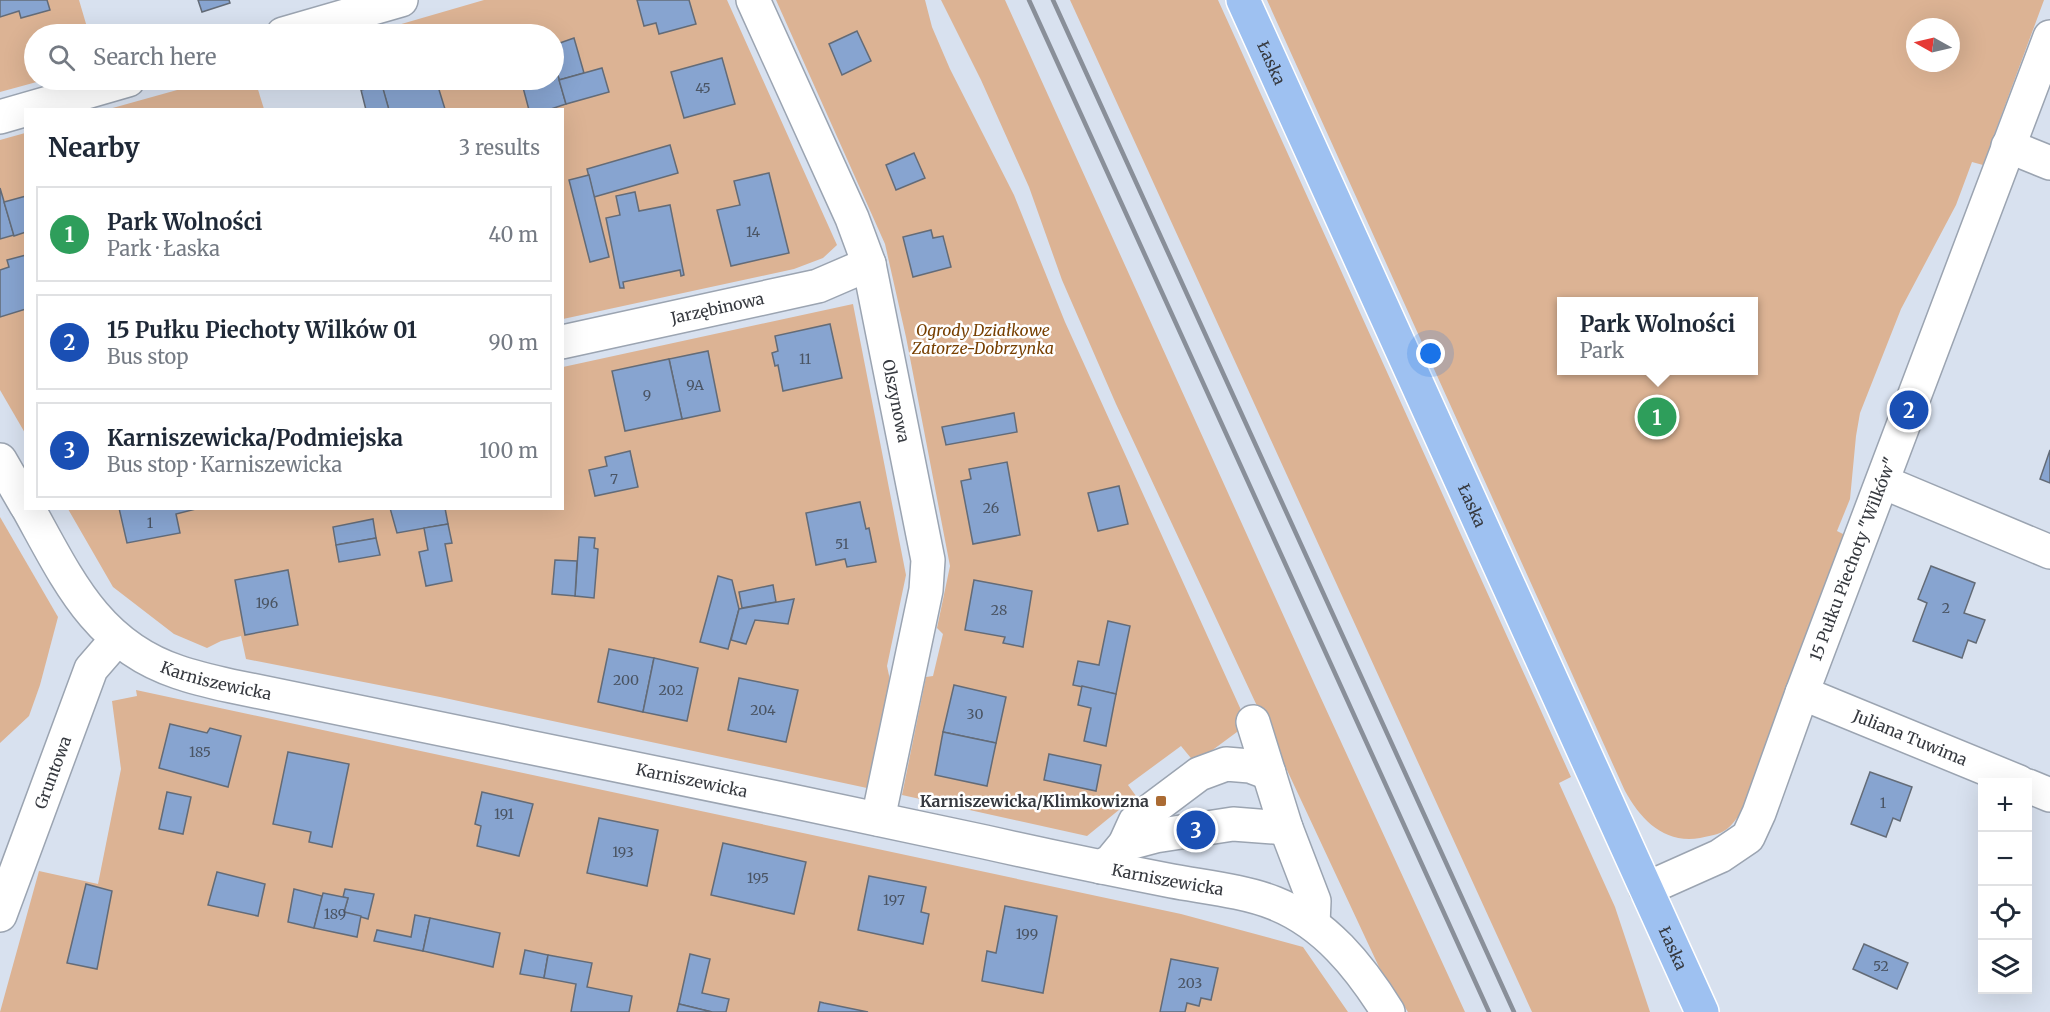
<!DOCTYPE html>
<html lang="en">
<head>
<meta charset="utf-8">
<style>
  body { margin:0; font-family:Merriweather,serif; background:#f2f2f3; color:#1f2937 }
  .controls { position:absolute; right:18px; bottom:18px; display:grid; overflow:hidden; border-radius:0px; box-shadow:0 6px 24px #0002 }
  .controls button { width:54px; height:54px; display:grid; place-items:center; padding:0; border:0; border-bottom:2px solid #e0e1e3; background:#fff; color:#1f2937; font:30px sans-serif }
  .compass { position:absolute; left:1906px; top:18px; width:54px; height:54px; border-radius:50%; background:#fff; box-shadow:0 6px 24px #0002; rotate:278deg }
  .you { position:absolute; left:1431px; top:354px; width:21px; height:21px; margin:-15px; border:4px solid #fff; border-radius:50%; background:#1a73e8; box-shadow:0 0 0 9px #1a73e833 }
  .badge { display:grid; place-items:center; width:39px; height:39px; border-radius:50%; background:#ab6b33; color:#fff; font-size:20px; font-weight:700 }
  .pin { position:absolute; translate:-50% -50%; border:3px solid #fff; box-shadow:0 2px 6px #0006 }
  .popup { position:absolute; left:1557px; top:297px; width:201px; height:78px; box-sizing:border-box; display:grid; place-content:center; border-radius:0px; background:#fff; filter:drop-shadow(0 2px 4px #0005); font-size:20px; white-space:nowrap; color:#747a83 }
  .popup b { font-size:22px; color:#1f2937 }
  .popup::after { content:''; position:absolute; left:50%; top:100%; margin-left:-12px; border:12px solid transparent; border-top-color:#fff }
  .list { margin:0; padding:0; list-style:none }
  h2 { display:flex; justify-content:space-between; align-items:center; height:78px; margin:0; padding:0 24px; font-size:26px }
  h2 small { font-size:20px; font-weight:400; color:#747a83 }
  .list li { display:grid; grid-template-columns:39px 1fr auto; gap:18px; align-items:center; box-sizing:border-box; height:96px; margin:0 12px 12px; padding:0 12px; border:2px solid #e0e1e3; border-radius:0px }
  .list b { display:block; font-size:22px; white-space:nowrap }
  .list p { margin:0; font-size:20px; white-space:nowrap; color:#747a83 }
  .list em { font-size:20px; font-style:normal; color:#747a83 }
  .icon { flex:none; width:33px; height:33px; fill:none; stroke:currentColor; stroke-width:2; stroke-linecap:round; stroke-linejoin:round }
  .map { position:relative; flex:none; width:2050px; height:1012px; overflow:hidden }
  .search { position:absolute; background:#fff; box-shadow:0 6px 24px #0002; left:24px; top:24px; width:540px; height:66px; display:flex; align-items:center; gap:15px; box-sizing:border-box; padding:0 21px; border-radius:33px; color:#747a83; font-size:22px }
  .panel { position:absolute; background:#fff; box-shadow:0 6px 24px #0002; left:24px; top:108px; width:540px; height:402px; border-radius:0px }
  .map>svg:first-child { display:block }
  .green { fill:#dcb394; fill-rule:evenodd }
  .building { fill:#87a4d0; stroke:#636b77; stroke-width:1.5 }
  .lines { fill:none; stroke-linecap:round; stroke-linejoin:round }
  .minor-casing { stroke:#9ba4b1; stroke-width:36 }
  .major-casing { stroke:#fff; stroke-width:36 }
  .minor { stroke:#fff; stroke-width:33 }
  .major { stroke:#9ec1f1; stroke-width:33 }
  .rail { stroke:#898f99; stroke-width:4.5 }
  .poi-dot { fill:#ab6b33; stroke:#fff; stroke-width:2 }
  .labels { text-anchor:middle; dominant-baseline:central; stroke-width:5; stroke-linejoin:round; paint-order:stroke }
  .number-label { font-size:14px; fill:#4a5463 }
  .street-label { font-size:16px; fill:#36393f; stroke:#fff }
  .park-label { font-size:16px; font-style:italic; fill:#773f00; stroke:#fff }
  .poi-label { font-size:16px; font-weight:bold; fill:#36393f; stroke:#fff; text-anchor:end }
</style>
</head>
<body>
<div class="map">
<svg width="2050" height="1012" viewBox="0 0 2050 1012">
  <rect width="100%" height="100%" fill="#d8e1ef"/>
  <!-- green -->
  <g class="green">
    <path d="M0,0H79L89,34H34V80H44L0,92Z"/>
    <path d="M484,0H727L837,245L823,258L794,269L563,319L562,110L366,109L358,80H554V34H367Z"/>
    <path d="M776,0H925L932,27L950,69L1014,195L1065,322L1241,710V729L1195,763L1181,746L1128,785L1136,796L1087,836L902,795L926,677L933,676L943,634L937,628L950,566L906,337L885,244Z"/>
    <path d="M941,0H1005L1314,683L1465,1012H1408L1379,967L1116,404L1062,280L1029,187L981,80Z"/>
    <path d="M1070,0H1218L1571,777L1559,783L1615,907L1650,1012H1532Z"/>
    <path d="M1267,0H2044L1983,165L1972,162L1956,205L1901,309L1860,413L1856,436L1850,499L1837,531L1845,535L1740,814C1736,819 1732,825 1727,829C1719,835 1709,836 1700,838C1664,844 1641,820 1625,791ZM1915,27H1951V63H1915ZM1561,302H1753V370H1561Z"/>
    <path d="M213,80H255L264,109H109Z"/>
    <path d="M25,133V433L0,390V140Z"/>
    <path d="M853,304L906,575L887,666L890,680L867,788L440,697L246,659L241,636L221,641L207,648L174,634L113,587L68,509L562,508L563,367Z"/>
    <path d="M0,517L58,617L40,685L29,716L0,743Z"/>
    <path d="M136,690L1181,914L1303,947L1348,1012H0L39,871L98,884L121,769L112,701L137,696Z"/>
  </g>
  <!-- building -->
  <g class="building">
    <path d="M0,0H47L50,10L21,18L19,11L0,17Z"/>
    <path d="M198,0H229L230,3L202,12Z"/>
    <path d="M637,0H689L696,24L659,34L656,23L644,26Z"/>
    <path d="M857,31L871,61L842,75L829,44Z"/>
    <path d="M574,38L584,73L559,80L554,61V45Z"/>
    <path d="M722,58L735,104L684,118L671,72Z"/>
    <path d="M554,61L566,104L548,110H529L521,80H554Z"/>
    <path d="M602,68L609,92L566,104L559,80Z"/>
    <path d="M380,80H436L445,109L389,110Z"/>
    <path d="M382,85L389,110H366L361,90Z"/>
    <path d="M670,145L678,173L594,197L587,169Z"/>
    <path d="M914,153L925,178L896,190L886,165Z"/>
    <path d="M769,173L789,253L731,266L717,210L740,205L734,181Z"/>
    <path d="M589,175L609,257L590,262L569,180Z"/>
    <path d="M0,188L14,235L0,239Z"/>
    <path d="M635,192L639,211L670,205L684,275L681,276L680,270L623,282L624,288H620L606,218L620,215L616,196Z"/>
    <path d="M26,196V232L14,236L4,202Z"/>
    <path d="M931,230L933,238L943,236L951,267L913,277L903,237Z"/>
    <path d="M26,255V309L0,317V270L9,267L7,260Z"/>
    <path d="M830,324L842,378L783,391L778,365L775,366L772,353L778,351L775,336Z"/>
    <path d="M708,351L720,411L682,419L669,359Z"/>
    <path d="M669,359L682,419L625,431L612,371Z"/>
    <path d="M1014,413L1017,432L946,445L942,427Z"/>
    <path d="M2050,450V483L2040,479Z"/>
    <path d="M630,451L638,487L595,496L589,470L607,466L605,457Z"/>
    <path d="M1007,462L1020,535L973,544L961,481L971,479L969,469Z"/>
    <path d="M1119,486L1128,524L1098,531L1088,493Z"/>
    <path d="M860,502L866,529L869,528L876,562L847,567L845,559L816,565L806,513Z"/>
    <path d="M119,508H196V509L176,514L180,533L127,543Z"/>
    <path d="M390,508H445L448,524L397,533Z"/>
    <path d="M373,519L376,538L336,545L333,527Z"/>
    <path d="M448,524L452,543L445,544L452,581L426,586L419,552L428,550L424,528Z"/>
    <path d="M579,537L595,538L594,548L598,549L594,598L575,596Z"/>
    <path d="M376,538L380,555L339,562L336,545Z"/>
    <path d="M555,560L577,561L575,596L552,594Z"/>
    <path d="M1931,566L1975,583L1964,613L1985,620L1976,643L1968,640L1962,658L1913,641L1927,603L1918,599Z"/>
    <path d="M288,570L298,625L245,635L235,580Z"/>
    <path d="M718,576L732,580L739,609L728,649L700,642Z"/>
    <path d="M974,580L1032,591L1023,647L1003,643L1005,637L965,630Z"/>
    <path d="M773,585L776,602L742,608L739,592Z"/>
    <path d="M794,599L788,624L755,620L746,644L731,640L739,609Z"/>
    <path d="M1108,621L1130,626L1116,694L1073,685L1078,661L1099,665Z"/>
    <path d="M609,649L654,658L643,712L598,702Z"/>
    <path d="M654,658L698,668L687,721L643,712Z"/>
    <path d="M739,678L798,690L786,742L728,730Z"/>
    <path d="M954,685L1006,697L996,743L943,732Z"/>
    <path d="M1082,686L1116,694L1106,746L1084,741L1091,708L1078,705Z"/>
    <path d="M170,724L207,733L210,728L241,736L228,787L159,768Z"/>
    <path d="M943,732L996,743L987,786L935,775Z"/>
    <path d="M288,752L349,764L332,847L309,842L311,832L273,824Z"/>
    <path d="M1049,754L1101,765L1096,791L1044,780Z"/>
    <path d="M1870,772L1912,787L1900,821L1893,818L1886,837L1851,824Z"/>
    <path d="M167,792L191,797L183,834L159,829Z"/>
    <path d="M482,792L533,804L519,856L477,846L481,826L475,824Z"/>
    <path d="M599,818L658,830L647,886L587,873Z"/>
    <path d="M723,843L806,862L794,914L711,895Z"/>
    <path d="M217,872L265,884L258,916L208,905Z"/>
    <path d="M869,876L926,887L921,912L929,914L923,944L858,930Z"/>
    <path d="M86,884L112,891L97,969L67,963Z"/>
    <path d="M294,889L322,896L314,928L288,922Z"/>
    <path d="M345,889L374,894L368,919L344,912L348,898L343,897Z"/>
    <path d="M323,893L348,898L344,912L361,916L357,937L314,928Z"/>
    <path d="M1005,906L1057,916L1043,993L982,981L987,951L996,953Z"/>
    <path d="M415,915L430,918L423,951L374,941L377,930L411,937Z"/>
    <path d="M430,918L500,933L493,967L423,951Z"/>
    <path d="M1864,944L1908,963L1897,989L1853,969Z"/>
    <path d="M525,950L548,955L544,978L520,974Z"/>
    <path d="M690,954L710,959L702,993L729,999L726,1012H712L679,1004Z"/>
    <path d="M548,955L592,963L587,987L632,996L629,1012H571L576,984L544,978Z"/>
    <path d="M1171,959L1218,968L1211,1000L1201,998L1199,1006L1187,1003L1185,1012H1160Z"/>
    <path d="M820,1002L824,1003L868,1012H818Z"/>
    <path d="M679,1004L712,1012H677Z"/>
  </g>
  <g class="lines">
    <!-- minor casing -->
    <g class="minor-casing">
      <g id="minor">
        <path id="s1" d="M753,0L852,218L869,264L928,560L926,590L878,819"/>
        <path d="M283,34L401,0"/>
        <path d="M0,117L128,80"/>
        <path d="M2008,146L2050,163"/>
        <path id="s2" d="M562,342L818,286L869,264"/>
        <path d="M0,460L26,505"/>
        <path d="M1883,482L2050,552"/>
        <path id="s3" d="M28,508C67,578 96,645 178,672C195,678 213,682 231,686C482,737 734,788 985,842C1047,856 1110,869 1172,881C1204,887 1244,891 1274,903C1325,923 1360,967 1388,1012"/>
        <path id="s4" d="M1802,693L2019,782"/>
        <path d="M1253,722L1286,828L1314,901L1313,924"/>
        <path d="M2028,786L2050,795"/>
        <path d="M1125,844L1155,836L1233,824L1286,828"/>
        <path d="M1101,867L1111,861L1125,844L1135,822L1199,774L1226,764L1250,766L1269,773"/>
        <path id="s5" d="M1646,889L1720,856L1748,837L1759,813L1802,693L2050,37"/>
        <path id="s6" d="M0,915L91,669L117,639"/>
      </g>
    </g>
    <!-- major casing -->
    <g class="major-casing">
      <g id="major">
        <path id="s7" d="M1243,0L1702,1012"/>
      </g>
    </g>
    <!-- minor -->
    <use href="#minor" class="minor"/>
    <!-- major -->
    <use href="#major" class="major"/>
    <!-- rail -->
    <g class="rail">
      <path d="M1029,0L1489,1012"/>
      <path d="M1053,0L1514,1012"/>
    </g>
  </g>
  <!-- markers -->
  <rect class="poi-dot" x="1155" y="795" width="12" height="12" rx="3"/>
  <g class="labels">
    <!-- number labels -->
    <g class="number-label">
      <text x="703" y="88">45</text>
      <text x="753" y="232">14</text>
      <text x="805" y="359">11</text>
      <text x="695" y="385">9A</text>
      <text x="647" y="395">9</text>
      <text x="614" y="479">7</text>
      <text x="991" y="508">26</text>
      <text x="150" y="523">1</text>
      <text x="842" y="544">51</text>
      <text x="267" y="603">196</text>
      <text x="1946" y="608">2</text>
      <text x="999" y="610">28</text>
      <text x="626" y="680">200</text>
      <text x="671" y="690">202</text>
      <text x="763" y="710">204</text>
      <text x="975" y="714">30</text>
      <text x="200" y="752">185</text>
      <text x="1883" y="803">1</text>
      <text x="504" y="814">191</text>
      <text x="623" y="852">193</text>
      <text x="758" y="878">195</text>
      <text x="894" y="900">197</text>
      <text x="335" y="914">189</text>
      <text x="1027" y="934">199</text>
      <text x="1881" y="966">52</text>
      <text x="1190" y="983">203</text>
    </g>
    <!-- street labels -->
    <g class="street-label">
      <text stroke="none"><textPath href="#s7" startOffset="69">Łaska</textPath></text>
      <text stroke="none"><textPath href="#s2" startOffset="159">Jarzębinowa</textPath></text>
      <text stroke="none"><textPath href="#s1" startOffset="428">Olszynowa</textPath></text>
      <text stroke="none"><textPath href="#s7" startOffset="555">Łaska</textPath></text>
      <text stroke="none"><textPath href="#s5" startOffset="412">15 Pułku Piechoty "Wilków"</textPath></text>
      <text stroke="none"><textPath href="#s3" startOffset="268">Karniszewicka</textPath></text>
      <text stroke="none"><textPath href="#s4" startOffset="117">Juliana Tuwima</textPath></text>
      <text stroke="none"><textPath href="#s6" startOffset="152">Gruntowa</textPath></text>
      <text stroke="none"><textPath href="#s3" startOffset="754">Karniszewicka</textPath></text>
      <text stroke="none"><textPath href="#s3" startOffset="1240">Karniszewicka</textPath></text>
      <text stroke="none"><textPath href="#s7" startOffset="1041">Łaska</textPath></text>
    </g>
    <!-- park labels -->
    <g class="park-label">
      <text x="983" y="330">Ogrody Działkowe<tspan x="983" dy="18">Zatorze-Dobrzynka</tspan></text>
    </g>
    <!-- poi labels -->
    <g class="poi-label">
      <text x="1149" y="801">Karniszewicka/Klimkowizna</text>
    </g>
  </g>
</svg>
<div class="controls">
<button>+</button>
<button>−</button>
<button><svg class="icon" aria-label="locate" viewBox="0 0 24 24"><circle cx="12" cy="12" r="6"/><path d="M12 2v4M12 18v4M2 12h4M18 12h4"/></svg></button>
<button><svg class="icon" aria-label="layers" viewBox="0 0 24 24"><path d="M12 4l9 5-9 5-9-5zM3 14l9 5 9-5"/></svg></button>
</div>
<svg class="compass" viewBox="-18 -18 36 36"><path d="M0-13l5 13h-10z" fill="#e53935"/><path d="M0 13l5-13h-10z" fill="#747a83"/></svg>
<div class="you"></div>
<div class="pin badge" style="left:1657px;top:417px;background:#2e9e5b">1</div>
<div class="popup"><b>Park Wolności</b>Park</div>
<div class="pin badge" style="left:1909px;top:410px;background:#1a4fb4">2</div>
<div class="pin badge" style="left:1196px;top:830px;background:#1a4fb4">3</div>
<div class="search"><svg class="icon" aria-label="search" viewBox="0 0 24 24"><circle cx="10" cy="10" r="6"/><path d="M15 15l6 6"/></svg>Search here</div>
<section class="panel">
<h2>Nearby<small>3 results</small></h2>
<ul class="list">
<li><span class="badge" style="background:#2e9e5b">1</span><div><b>Park Wolności</b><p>Park · Łaska</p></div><em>40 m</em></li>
<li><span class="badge" style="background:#1a4fb4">2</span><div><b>15 Pułku Piechoty Wilków 01</b><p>Bus stop</p></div><em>90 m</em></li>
<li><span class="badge" style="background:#1a4fb4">3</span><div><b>Karniszewicka/Podmiejska</b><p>Bus stop · Karniszewicka</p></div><em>100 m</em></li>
</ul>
</section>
</div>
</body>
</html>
